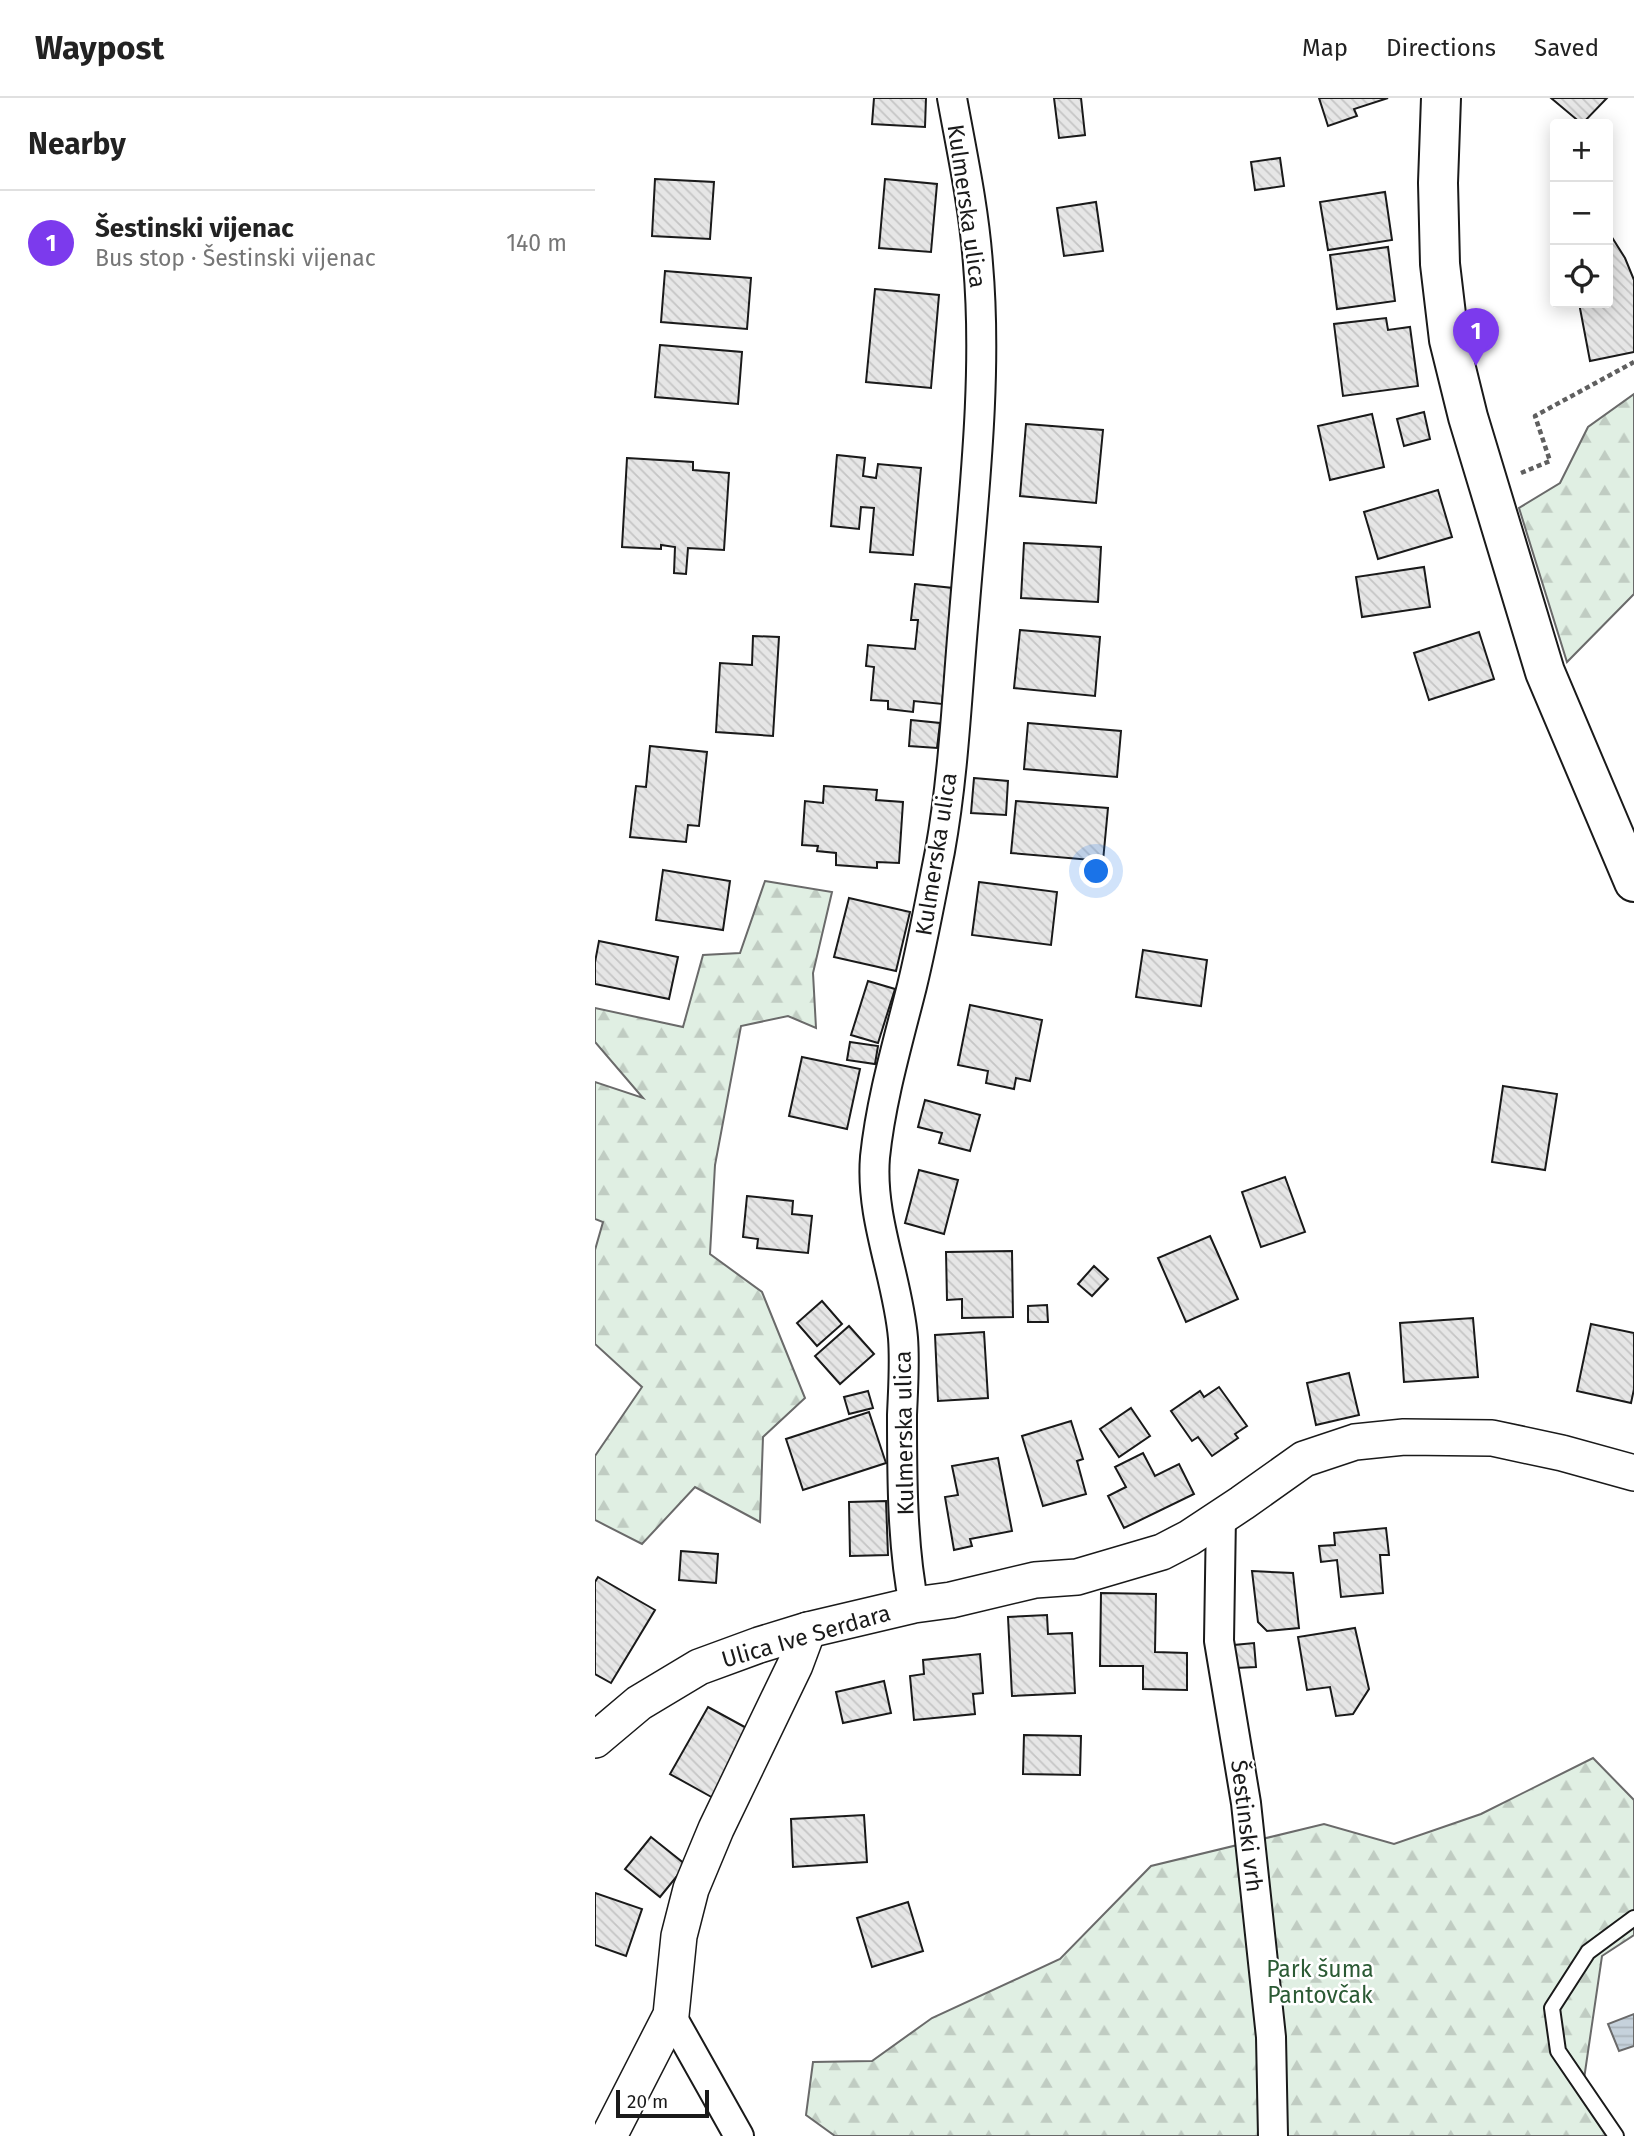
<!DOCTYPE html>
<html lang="en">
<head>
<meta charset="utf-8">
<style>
  body { margin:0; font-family:"Fira Sans",sans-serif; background:#f2f2f2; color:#222 }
  .controls { position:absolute; right:21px; top:21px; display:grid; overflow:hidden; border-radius:7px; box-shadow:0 4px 18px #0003 }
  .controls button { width:63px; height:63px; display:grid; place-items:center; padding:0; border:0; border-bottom:2px solid #e0e0e0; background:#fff; color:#222; font:35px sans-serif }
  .scale { position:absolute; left:21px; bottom:18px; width:93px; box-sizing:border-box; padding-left:7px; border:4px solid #1a1a1a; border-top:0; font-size:19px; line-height:24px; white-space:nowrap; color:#1a1a1a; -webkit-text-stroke:5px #fff; paint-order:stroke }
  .you { position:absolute; left:502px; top:774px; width:24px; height:24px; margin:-18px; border:5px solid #fff; border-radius:50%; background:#1a73e8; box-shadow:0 0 0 10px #1a73e833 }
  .badge { display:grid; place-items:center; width:46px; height:46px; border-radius:50%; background:#7c3aed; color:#fff; font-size:23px; font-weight:700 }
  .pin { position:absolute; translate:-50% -58px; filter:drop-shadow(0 2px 4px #0008) }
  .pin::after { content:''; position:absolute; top:37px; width:24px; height:21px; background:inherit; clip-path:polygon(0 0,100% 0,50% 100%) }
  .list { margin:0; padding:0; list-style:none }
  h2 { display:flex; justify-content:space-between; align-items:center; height:91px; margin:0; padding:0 28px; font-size:30px }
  h2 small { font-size:23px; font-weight:400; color:#767676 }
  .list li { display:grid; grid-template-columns:46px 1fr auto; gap:21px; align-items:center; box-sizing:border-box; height:105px; padding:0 28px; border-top:2px solid #e0e0e0 }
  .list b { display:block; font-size:26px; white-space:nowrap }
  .list p { margin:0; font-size:23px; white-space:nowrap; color:#767676 }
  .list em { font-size:23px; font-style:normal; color:#767676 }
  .icon { flex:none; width:38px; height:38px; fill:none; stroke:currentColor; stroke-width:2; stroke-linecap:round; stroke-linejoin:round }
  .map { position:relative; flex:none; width:1039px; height:2038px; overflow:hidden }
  header { display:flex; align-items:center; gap:42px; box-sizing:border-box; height:98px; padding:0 35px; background:#fff; border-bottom:2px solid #e0e0e0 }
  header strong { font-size:33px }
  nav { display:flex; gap:38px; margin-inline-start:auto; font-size:24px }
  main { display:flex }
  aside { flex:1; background:#fff }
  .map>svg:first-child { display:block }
  .forest { fill:url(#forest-firs); stroke:#6a6a6a; stroke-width:2 }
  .water { fill:url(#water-rules); stroke:#6a6a6a; stroke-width:2 }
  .building { fill:url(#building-back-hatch); stroke:#1a1a1a; stroke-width:2 }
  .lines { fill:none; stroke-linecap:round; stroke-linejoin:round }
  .service-casing { stroke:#1a1a1a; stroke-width:18 }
  .minor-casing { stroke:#1a1a1a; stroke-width:32 }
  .tertiary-casing { stroke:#1a1a1a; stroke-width:38 }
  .secondary-casing { stroke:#1a1a1a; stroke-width:42 }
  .path { stroke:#5f5f5f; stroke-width:4.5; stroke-dasharray:5 3.5; stroke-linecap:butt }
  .service { stroke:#fff; stroke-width:14 }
  .minor { stroke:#fff; stroke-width:28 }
  .tertiary { stroke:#fff; stroke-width:35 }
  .secondary { stroke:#fff; stroke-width:38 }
  .labels { text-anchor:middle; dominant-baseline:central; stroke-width:5; stroke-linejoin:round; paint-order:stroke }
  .street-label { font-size:23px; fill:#1a1a1a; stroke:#fff }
  .park-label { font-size:23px; fill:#2b5a34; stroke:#fff }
</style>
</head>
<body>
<header>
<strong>Waypost</strong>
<nav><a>Map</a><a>Directions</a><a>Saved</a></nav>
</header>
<main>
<aside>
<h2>Nearby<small></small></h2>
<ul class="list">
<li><span class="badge">1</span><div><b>Šestinski vijenac</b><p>Bus stop · Šestinski vijenac</p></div><em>140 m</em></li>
</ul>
</aside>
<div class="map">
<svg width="1039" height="2038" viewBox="0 0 1039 2038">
  <defs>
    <pattern id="forest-firs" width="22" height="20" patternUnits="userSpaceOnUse" patternTransform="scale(1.75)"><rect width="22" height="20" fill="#e0efe3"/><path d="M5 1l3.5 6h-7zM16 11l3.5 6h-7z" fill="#c0ccc2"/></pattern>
    <pattern id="water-rules" width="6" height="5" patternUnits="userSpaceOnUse" patternTransform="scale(1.75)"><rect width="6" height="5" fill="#c6d2dc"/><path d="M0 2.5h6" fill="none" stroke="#aab4bc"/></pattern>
    <pattern id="building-back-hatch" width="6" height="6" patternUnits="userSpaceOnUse" patternTransform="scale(1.75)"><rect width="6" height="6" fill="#e6e6e6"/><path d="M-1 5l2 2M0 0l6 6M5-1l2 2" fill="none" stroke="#c5c5c5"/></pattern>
  </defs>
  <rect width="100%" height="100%" fill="#fff"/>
  <!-- forest -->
  <g class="forest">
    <path d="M1039,296V496L972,564L924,410L965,385L993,329Z"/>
    <path d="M170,783L237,794L218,875L221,930L193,918L146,928L120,1067L115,1156L167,1194L210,1300L168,1339L165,1424L100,1389L47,1446L0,1422V1358L47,1289L0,1246V1152L8,1124L0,1121V984L48,1000L0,944V910L88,929L108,857L145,855Z"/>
    <path d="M998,1660L1039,1702V1837L1007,1858L989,1981L1012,2038H240L211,2017L218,1964L277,1963L337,1920L465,1861L556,1768L729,1726L799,1746L886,1716Z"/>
  </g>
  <!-- water -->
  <path class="water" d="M1039,1916V1948L1024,1953L1013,1926Z"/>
  <!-- building -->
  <g class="building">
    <path d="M279,0H331L330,29L277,26Z"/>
    <path d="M459,0H486L490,37L464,40Z"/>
    <path d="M724,0H793L759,11L762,18L733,28Z"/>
    <path d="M956,0H1012L987,26Z"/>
    <path d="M685,60L689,88L660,92L656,64Z"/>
    <path d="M60,81L119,84L115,141L57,138Z"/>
    <path d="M290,81L342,86L336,154L284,150Z"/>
    <path d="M790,94L797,142L733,152L725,104Z"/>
    <path d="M501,104L508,153L469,158L462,110Z"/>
    <path d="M1013,133L1030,160L1039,182V254L995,263L984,205H1013Z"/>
    <path d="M793,149L800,203L742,211L735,157Z"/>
    <path d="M70,173L156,180L152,231L66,224Z"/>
    <path d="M280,191L344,197L336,290L271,284Z"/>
    <path d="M791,220L793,232L815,229L823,288L748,298L739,226Z"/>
    <path d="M65,247L147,254L143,306L60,299Z"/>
    <path d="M829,314L835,341L809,348L802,321Z"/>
    <path d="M777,316L789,369L735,382L723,328Z"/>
    <path d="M431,326L508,332L501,405L425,398Z"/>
    <path d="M242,357L270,360L268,378L281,380L283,366L326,370L318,457L275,454L279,410L266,409L264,431L236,428Z"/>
    <path d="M32,360L98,364V372L134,375L129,452L93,450L91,476L79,475L80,449L66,447V451L27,449Z"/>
    <path d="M843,392L857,439L783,461L769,414Z"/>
    <path d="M429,445L506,449L503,504L426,500Z"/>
    <path d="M829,469L835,509L767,519L761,479Z"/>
    <path d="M320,486L358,490L347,606L319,603L318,614L293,611V603L276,602L279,569L271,568L273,547L320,551L323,522H316Z"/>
    <path d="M425,532L505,539L500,598L419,590Z"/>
    <path d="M884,534L899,581L834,602L819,555Z"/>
    <path d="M158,538L184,539L178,638L121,634L125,565L157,567Z"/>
    <path d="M316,622L345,625L342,650L314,648Z"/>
    <path d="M433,625L526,633L522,679L429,671Z"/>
    <path d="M55,648L112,654L104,728L93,727L91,744L35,739L41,688L51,689Z"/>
    <path d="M379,680L413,683L411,717L376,715Z"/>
    <path d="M229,688L282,692L281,702L308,704L304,765L282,764V770L241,767V755L222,753L223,748L207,747L210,703L228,705Z"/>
    <path d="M421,703L513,710L508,763L416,755Z"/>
    <path d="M68,772L135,783L128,832L61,822Z"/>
    <path d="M384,784L462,794L456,847L377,837Z"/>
    <path d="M254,800L315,814L301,873L239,859Z"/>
    <path d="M4,843L83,859L74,901L0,886V864Z"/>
    <path d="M548,852L612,862L606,908L541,899Z"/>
    <path d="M273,883L300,891L283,945L256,937Z"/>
    <path d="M375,907L447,922L435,983L421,980L419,991L391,985L393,973L363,967Z"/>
    <path d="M255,944L283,948L280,966L252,962Z"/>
    <path d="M207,959L265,971L252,1031L194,1018Z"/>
    <path d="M908,988L962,996L950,1072L897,1064Z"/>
    <path d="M330,1002L385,1017L375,1053L344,1045L347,1035L323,1029Z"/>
    <path d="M324,1072L363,1082L349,1136L310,1125Z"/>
    <path d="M690,1079L710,1134L666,1149L647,1094Z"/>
    <path d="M152,1098L198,1103L197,1116L217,1118L213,1155L162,1150L163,1141L148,1139Z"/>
    <path d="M615,1138L643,1201L591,1224L563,1160Z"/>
    <path d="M417,1153L418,1219L367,1220V1201L352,1202L351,1154Z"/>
    <path d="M499,1168L513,1181L497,1198L483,1186Z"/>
    <path d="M227,1203L247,1226L222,1248L202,1225Z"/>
    <path d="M452,1207L453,1224H433V1208Z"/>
    <path d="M878,1220L883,1279L809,1284L805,1225Z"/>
    <path d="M996,1226L1039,1235V1291L1036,1305L982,1293Z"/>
    <path d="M254,1228L279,1256L245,1286L220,1258Z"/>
    <path d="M389,1234L393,1300L343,1303L340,1237Z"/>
    <path d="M754,1275L764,1317L721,1327L712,1285Z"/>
    <path d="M624,1289L652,1328L640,1336L643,1340L617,1358L603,1339L597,1343L576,1313L605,1293L609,1299Z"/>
    <path d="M273,1293L278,1310L254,1316L249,1299Z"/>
    <path d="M536,1310L555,1338L524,1359L505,1331Z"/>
    <path d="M274,1314L291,1365L208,1392L191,1341Z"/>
    <path d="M476,1323L488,1361L482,1363L491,1396L448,1408L427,1338Z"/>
    <path d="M548,1355L560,1378L584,1366L599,1396L529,1430L513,1398L531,1389L520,1369Z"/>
    <path d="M403,1360L417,1433L375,1441L377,1448L359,1452L350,1399L363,1397L357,1368Z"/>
    <path d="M291,1403L293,1457L255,1458L254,1404Z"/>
    <path d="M791,1430L794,1457H785L788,1495L746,1499L742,1462L726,1464L724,1448L740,1447L739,1435Z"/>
    <path d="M86,1453L123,1456L121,1485L84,1482Z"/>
    <path d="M657,1473L698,1475L704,1530L672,1533L663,1524Z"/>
    <path d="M3,1479L60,1512L16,1585L0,1576V1484Z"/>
    <path d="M506,1495L561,1496L560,1554L592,1555V1592L548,1591V1568H505Z"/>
    <path d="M452,1517L453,1536L477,1535L480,1595L417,1598L413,1519Z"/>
    <path d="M760,1530L774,1591L758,1616L741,1618L735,1589L712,1592L703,1539Z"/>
    <path d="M659,1545L661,1569L641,1570L639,1547Z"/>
    <path d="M385,1556L388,1595L378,1596L380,1616L319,1622L315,1578L329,1576L328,1562Z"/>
    <path d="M289,1583L296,1615L248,1625L241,1594Z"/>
    <path d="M113,1609L157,1633L120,1701L75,1676Z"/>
    <path d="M429,1637L486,1638L485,1677L428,1676Z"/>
    <path d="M269,1717L272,1764L198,1769L196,1721Z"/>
    <path d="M56,1739L91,1767L65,1799L30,1771Z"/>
    <path d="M0,1795L47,1811L31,1858L0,1847Z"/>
    <path d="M313,1804L328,1853L277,1869L262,1820Z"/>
  </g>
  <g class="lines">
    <!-- service casing -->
    <g class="service-casing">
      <path id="service" d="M1021,2038L963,1953L957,1910L993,1854L1039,1820"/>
    </g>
    <!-- minor casing -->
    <g class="minor-casing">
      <g id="minor">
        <path d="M626,1418L624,1543L651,1705L676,1939L678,2038"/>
        <path d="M319,1507C307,1448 307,1377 307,1317C308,1291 310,1266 308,1240C303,1180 275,1121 280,1059C286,1001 303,944 317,888C328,843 336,798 345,753C359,675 362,595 369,517C378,403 393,280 383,166C379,110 367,55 357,0"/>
        <path d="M76,1917L144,2038"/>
      </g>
    </g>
    <!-- tertiary casing -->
    <g class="tertiary-casing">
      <g id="tertiary">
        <path d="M0,1642L44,1605L104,1569L164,1547L213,1532L319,1507L356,1502L440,1482L482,1479L567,1454L594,1440L647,1405L709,1361L760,1344L809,1339L897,1340L967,1355L1039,1375"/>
        <path d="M14,2038L76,1917L84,1838L96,1791L121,1731L200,1567L213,1532"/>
      </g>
    </g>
    <!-- secondary casing -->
    <g class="secondary-casing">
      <path id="secondary" d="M846,0L843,85L845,166L854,242L873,319L950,574L1039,784"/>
    </g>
    <!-- path -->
    <path class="path" d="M926,375L955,363L940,318L1039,264"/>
    <!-- service -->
    <use href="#service" class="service"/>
    <!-- minor -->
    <use href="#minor" class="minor"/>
    <!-- tertiary -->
    <use href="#tertiary" class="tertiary"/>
    <!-- secondary -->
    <use href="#secondary" class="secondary"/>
  </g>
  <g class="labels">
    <!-- street labels -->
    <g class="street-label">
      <text transform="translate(372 108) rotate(82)">Kulmerska ulica</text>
      <text transform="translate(341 756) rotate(-81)">Kulmerska ulica</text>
      <text transform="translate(309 1335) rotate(-91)">Kulmerska ulica</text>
      <text transform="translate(211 1538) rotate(-16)">Ulica Ive Serdara</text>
      <text transform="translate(652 1728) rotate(83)">Šestinski vrh</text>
    </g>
    <!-- park labels -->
    <g class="park-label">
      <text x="725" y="1871">Park šuma<tspan x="725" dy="26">Pantovčak</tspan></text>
    </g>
  </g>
</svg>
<div class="controls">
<button>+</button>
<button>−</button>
<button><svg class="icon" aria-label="locate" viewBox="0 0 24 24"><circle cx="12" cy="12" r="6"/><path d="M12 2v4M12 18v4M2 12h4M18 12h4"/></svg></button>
</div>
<div class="scale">20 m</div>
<div class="you"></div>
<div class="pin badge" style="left:881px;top:268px">1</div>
</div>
</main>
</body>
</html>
